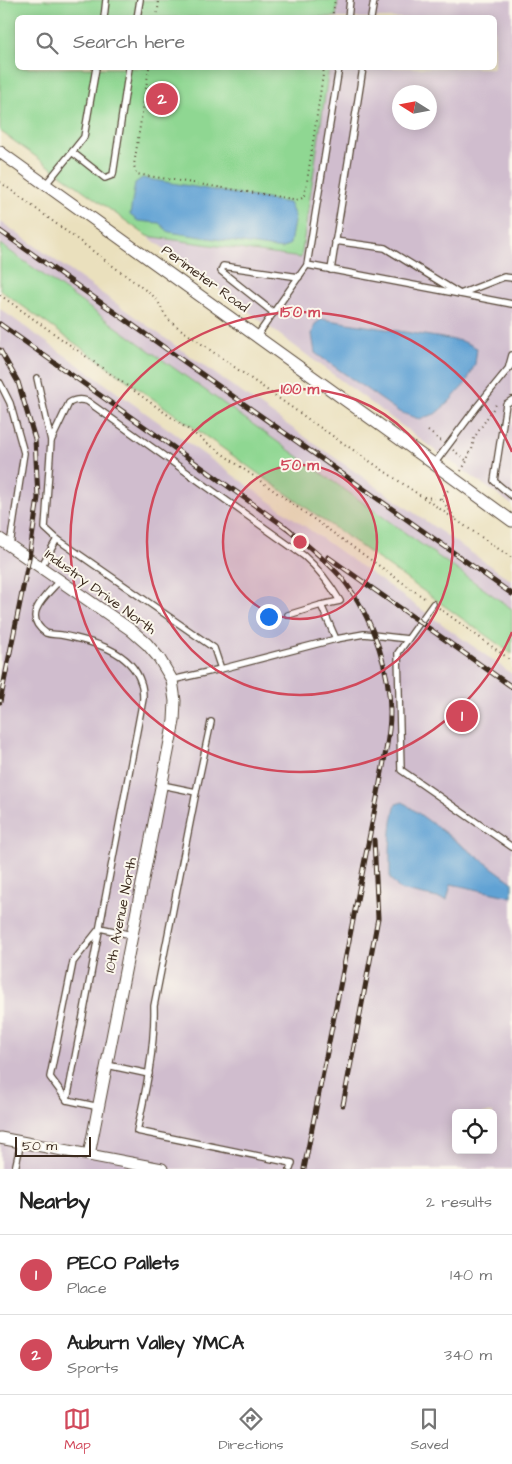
<!DOCTYPE html>
<html lang="en">
<head>
<meta charset="utf-8">
<style>
  body { margin:0; font-family:"Architects Daughter",sans-serif; background:#f2f2f2; color:#222 }
  .controls { position:absolute; right:15px; bottom:15px; display:grid; overflow:hidden; border-radius:8px; box-shadow:0 2px 12px #0003 }
  .controls button { width:45px; height:45px; display:grid; place-items:center; padding:0; border:0; border-bottom:1px solid #e0e0e0; background:#fff; color:#222; font:25px sans-serif }
  .compass { position:absolute; left:392px; top:85px; width:45px; height:45px; border-radius:50%; background:#fff; box-shadow:0 2px 12px #0003; rotate:281deg }
  .scale { position:absolute; left:15px; bottom:12px; width:76px; box-sizing:border-box; padding-left:5px; border:2px solid #3b2a1e; border-top:0; font-size:14px; line-height:18px; white-space:nowrap; color:#3b2a1e; -webkit-text-stroke:4px #fbf7ec; paint-order:stroke }
  .you { position:absolute; left:268px; top:616px; width:18px; height:18px; margin:-12px; border:4px solid #fff; border-radius:50%; background:#1a73e8; box-shadow:0 0 0 8px #1a73e833 }
  .badge { display:grid; place-items:center; width:32px; height:32px; border-radius:50%; background:#d1495b; color:#fff; font-size:16px; font-weight:700 }
  .pin { position:absolute; translate:-50% -50%; border:2px solid #fff; box-shadow:0 1px 5px #0006 }
  .list { margin:0; padding:0; list-style:none }
  h2 { display:flex; justify-content:space-between; align-items:center; height:65px; margin:0; padding:0 20px; font-size:21px }
  h2 small { font-size:16px; font-weight:400; color:#767676 }
  .list li { display:grid; grid-template-columns:32px 1fr auto; gap:15px; align-items:center; box-sizing:border-box; height:80px; padding:0 20px; border-top:1px solid #e0e0e0 }
  .list b { display:block; font-size:19px; white-space:nowrap }
  .list p { margin:0; font-size:16px; white-space:nowrap; color:#767676 }
  .list em { font-size:16px; font-style:normal; color:#767676 }
  .icon { flex:none; width:28px; height:28px; fill:none; stroke:currentColor; stroke-width:2; stroke-linecap:round; stroke-linejoin:round }
  .map { position:relative; flex:none; width:512px; height:1169px; overflow:hidden }
  .search { position:absolute; background:#fff; box-shadow:0 2px 12px #0003; left:15px; right:15px; top:15px; height:55px; display:flex; align-items:center; gap:12px; box-sizing:border-box; padding:0 18px; border-radius:8px; color:#767676; font-size:19px }
  .sheet { height:225px; background:#fff }
  nav { display:flex; justify-content:space-around; align-items:center; box-sizing:border-box; height:70px; border-top:1px solid #e0e0e0; background:#fff; font-size:14px; color:#767676 }
  nav a { display:grid; justify-items:center; gap:2px }
  nav .on { color:#d1495b }
  .map>svg:first-child { display:block }
  .industrial { fill:#d0bdce; fill-rule:evenodd }
  .green { fill:#8fd792; stroke:#658058 }
  .water { fill:#60a2d4; stroke:#4e6679 }
  .lines { fill:none; stroke-linecap:round; stroke-linejoin:round }
  .service-casing { stroke:#554536; stroke-width:8 }
  .minor-casing { stroke:#554536; stroke-width:13 }
  .path { stroke:#554536; stroke-width:2; stroke-dasharray:1 4; stroke-linecap:butt }
  .service { stroke:#fff; stroke-width:5.5 }
  .minor { stroke:#fff; stroke-width:11 }
  .rail-casing { stroke:#3b2a1e; stroke-width:5 }
  .rail { stroke:#fbf7ec; stroke-width:3; stroke-dasharray:9; stroke-linecap:butt }
  .ring { fill:none; stroke:#d1495b; stroke-width:2.5 }
  .labels { text-anchor:middle; dominant-baseline:central; stroke-width:4; stroke-linejoin:round; paint-order:stroke }
  .street-label { font-size:14px; fill:#3b2a1e; stroke:#fbf7ec }
  .centre { fill:#d1495b; stroke:#fbf7ec; stroke-width:2.5 }
  .ring-label { font-size:15px; text-anchor:middle; font-weight:bold; fill:#d1495b; stroke:#fbf7ec; stroke-width:4; stroke-linejoin:round; paint-order:stroke }
</style>
</head>
<body>
<div class="map">
<svg width="512" height="1169" viewBox="0 0 512 1169">
  <rect width="100%" height="100%" fill="#fbf7ec"/>
  <filter id="ink" filterUnits="userSpaceOnUse"><feTurbulence type="fractalNoise" baseFrequency=".02" numOctaves="2"/><feDisplacementMap in="SourceGraphic" scale="10" xChannelSelector="R" yChannelSelector="G"/><feConvolveMatrix kernelMatrix="1 2 1 2 8 2 1 2 1" color-interpolation-filters="sRGB"/></filter>
  <filter id="wash" filterUnits="userSpaceOnUse"><feTurbulence type="fractalNoise" baseFrequency=".0096" numOctaves="4" result="noise"/><feDisplacementMap in="SourceGraphic" scale="20" xChannelSelector="R" yChannelSelector="G"/><feGaussianBlur stdDeviation="1.12" result="paint"/><feColorMatrix in="noise" values="0 0 0 0 0 0 0 0 0 0 0 0 0 0 0 0 0 1.4 0 .05"/><feComposite in="paint" operator="in"/></filter>
  <g filter="url(#wash)">
    <rect width="100%" height="100%" fill="#eae0bd"/>
    <!-- industrial -->
    <g class="industrial">
      <path d="M0,0H512V505L425,443L147,236L0,131ZM18,18H494V68H18ZM400,92H430V122H400Z"/>
      <path d="M0,221L262,407L512,581V611L0,244Z"/>
      <path d="M0,309L512,674V1169H0ZM456,1113H493V1150H456Z"/>
    </g>
    <!-- green -->
    <g class="green">
      <path d="M0,0H338L336,17L18,18V68H329L301,258L147,236L0,131Z"/>
      <path d="M0,244L512,609V654L0,290Z"/>
    </g>
    <!-- water -->
    <g class="water">
      <path d="M142,178L289,203L295,216L290,244L282,249L169,232L159,223L138,221L130,215L135,183Z"/>
      <path d="M322,319L462,341L477,348L475,364L466,383L448,403L435,414L419,419L399,412L315,353L312,334L315,324Z"/>
      <path d="M403,802L512,882V897L451,884L447,900L400,890L390,878C390,853 389,827 396,804Z"/>
    </g>
  </g>
  <g filter="url(#ink)">
    <g class="lines">
      <!-- service casing -->
      <g class="service-casing">
        <g id="service">
          <path d="M104,18L106,0"/>
          <path d="M137,18L140,0"/>
          <path d="M348,18L350,0"/>
          <path d="M371,18L374,0"/>
          <path d="M72,152L84,137L96,68"/>
          <path d="M46,184L72,152L105,178L113,175L129,68"/>
          <path d="M335,241L385,248L460,294L512,304"/>
          <path d="M307,265L460,294L504,277L512,278"/>
          <path d="M331,270L363,68"/>
          <path d="M274,313L221,271L223,266L299,277"/>
          <path d="M257,336L307,265L339,68"/>
          <path d="M509,366L512,355"/>
          <path d="M37,378L51,441L45,528L57,539"/>
          <path d="M0,383L10,403L24,453L10,545"/>
          <path d="M512,400L506,404L494,481L512,496"/>
          <path d="M51,441L69,403C75,399 80,399 87,401L304,556C319,569 330,584 340,601L321,605"/>
          <path d="M434,464L476,408L512,364"/>
          <path d="M41,567L57,539L214,648L221,669"/>
          <path d="M60,580C47,595 20,615 46,633C51,635 56,634 61,635C91,641 131,650 141,683C143,688 143,694 143,699L67,1100L99,1107"/>
          <path d="M433,604L398,653L401,770L512,847"/>
          <path d="M288,615L321,605L336,639"/>
          <path d="M172,680L221,669L336,639L364,634L408,639"/>
          <path d="M162,785L196,792L211,722"/>
          <path d="M196,792L154,1006C155,1048 146,1090 137,1131L292,1163L290,1169"/>
          <path d="M107,1065L149,1074"/>
          <path d="M67,1100L50,1077L73,962L100,928L132,935"/>
          <path d="M15,1169L21,1142"/>
        </g>
      </g>
      <!-- minor casing -->
      <g class="minor-casing">
        <g id="minor">
          <path d="M0,152L434,464L512,521"/>
          <path d="M0,539L131,630L147,644L159,658L172,680L175,701L174,721L89,1155"/>
          <path d="M0,1138L162,1169"/>
        </g>
      </g>
      <!-- path -->
      <g class="path">
        <path d="M157,18L159,0"/>
        <path d="M332,18L335,0"/>
        <path d="M149,68L134,165L136,174L299,200L304,197L305,195L324,68"/>
        <path d="M0,182L152,295C161,303 160,308 166,316C169,321 174,324 179,328L318,426L512,558"/>
        <path d="M0,295L427,600"/>
        <path d="M428,431L441,441"/>
        <path d="M453,450L467,461"/>
        <path d="M461,471L467,461L469,453L472,450L474,438L497,403"/>
        <path d="M424,497L441,499L455,518"/>
        <path d="M441,499L449,489"/>
        <path d="M439,608L512,661"/>
      </g>
      <!-- service -->
      <use href="#service" class="service"/>
      <!-- minor -->
      <use href="#minor" class="minor"/>
      <!-- rail casing -->
      <g class="rail-casing">
        <g id="rail">
          <path d="M0,231L512,594"/>
          <path d="M0,324L291,531"/>
          <path d="M0,350L18,382L35,439L38,498L29,558L0,702"/>
          <path d="M286,527C304,543 324,558 340,576C373,615 395,679 389,730C387,748 383,766 380,783L304,1169"/>
          <path d="M328,557L512,687"/>
          <path d="M343,1105L378,918L374,840"/>
        </g>
      </g>
      <!-- rail -->
      <use href="#rail" class="rail"/>
    </g>
  </g>
  <!-- distance rings -->
  <circle cx="300" cy="542" r="77" fill="#d1495b" fill-opacity=".12"/>
  <g class="ring">
    <circle cx="300" cy="542" r="77"/>
    <circle cx="300" cy="542" r="153"/>
    <path d="M512 632A230 230 0 1 1 512 452"/>
  </g>
  <g class="labels">
    <!-- street labels -->
    <g class="street-label">
      <text transform="translate(205 279) rotate(36)">Perimeter Road</text>
      <text transform="translate(100 592) rotate(36)">Industry Drive North</text>
      <text transform="translate(121 915) rotate(-79)">10th Avenue North</text>
    </g>
  </g>
  <circle cx="300" cy="542" r="8" class="centre"/>
  <g class="ring-label">
    <text x="300" y="317">150 m</text>
    <text x="300" y="394">100 m</text>
    <text x="300" y="470">50 m</text>
  </g>
</svg>
<div class="controls">
<button><svg class="icon" aria-label="locate" viewBox="0 0 24 24"><circle cx="12" cy="12" r="6"/><path d="M12 2v4M12 18v4M2 12h4M18 12h4"/></svg></button>
</div>
<svg class="compass" viewBox="-18 -18 36 36"><path d="M0-13l5 13h-10z" fill="#e53935"/><path d="M0 13l5-13h-10z" fill="#767676"/></svg>
<div class="scale">50 m</div>
<div class="you"></div>
<div class="pin badge" style="left:462px;top:716px">1</div>
<div class="pin badge" style="left:162px;top:99px">2</div>
<div class="search"><svg class="icon" aria-label="search" viewBox="0 0 24 24"><circle cx="10" cy="10" r="6"/><path d="M15 15l6 6"/></svg>Search here</div>
</div>
<section class="sheet">
<h2>Nearby<small>2 results</small></h2>
<ul class="list">
<li><span class="badge">1</span><div><b>PECO Pallets</b><p>Place</p></div><em>140 m</em></li>
<li><span class="badge">2</span><div><b>Auburn Valley YMCA</b><p>Sports</p></div><em>340 m</em></li>
</ul>
</section>
<nav>
<a class="on"><svg class="icon" aria-label="map" viewBox="0 0 24 24"><path d="M3 6l6-2 6 2 6-2v14l-6 2-6-2-6 2zM9 4v14M15 6v14"/></svg>Map</a>
<a><svg class="icon" aria-label="directions" viewBox="0 0 24 24"><path d="M12 3l9 9-9 9-9-9zM9 14v-3h6M13 9l2 2-2 2"/></svg>Directions</a>
<a><svg class="icon" aria-label="saved" viewBox="0 0 24 24"><path d="M7 4h10v16l-5-4-5 4z"/></svg>Saved</a>
</nav>
</body>
</html>
